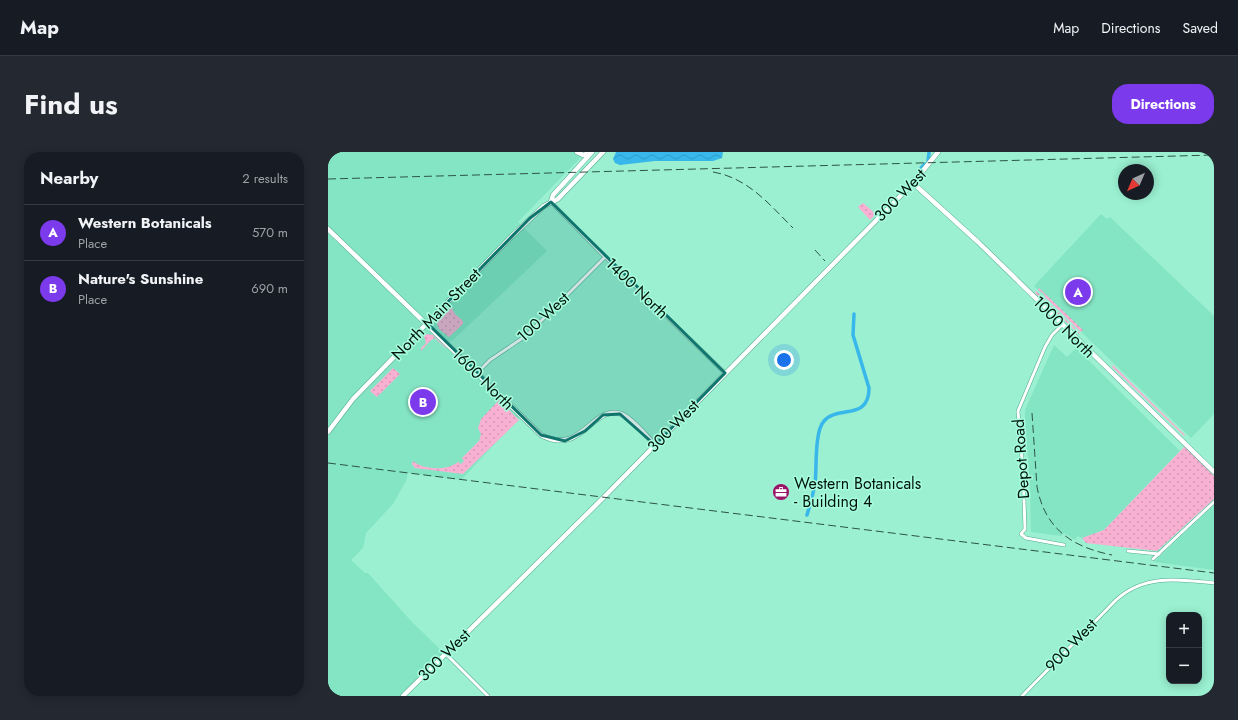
<!DOCTYPE html>
<html lang="en">
<head>
<meta charset="utf-8">
<style>
  body { margin:0; font-family:Jost,sans-serif; background:#242831; color:#f1f3f6 }
  .controls { position:absolute; right:12px; bottom:12px; display:grid; overflow:hidden; border-radius:8px; box-shadow:0 2px 10px #0003 }
  .controls button { width:36px; height:36px; display:grid; place-items:center; padding:0; border:0; border-bottom:1px solid #363941; background:#171b24; color:#f1f3f6; font:20px sans-serif }
  .compass { position:absolute; left:790px; top:12px; width:36px; height:36px; border-radius:50%; background:#171b24; box-shadow:0 2px 10px #0003; rotate:224deg }
  .you { position:absolute; left:456px; top:208px; width:14px; height:14px; margin:-10px; border:3px solid #fff; border-radius:50%; background:#1a73e8; box-shadow:0 0 0 6px #1a73e833 }
  .badge { display:grid; place-items:center; width:26px; height:26px; border-radius:50%; background:#7c3aed; color:#fff; font-size:13px; font-weight:700 }
  .pin { position:absolute; translate:-50% -50%; border:2px solid #fff; box-shadow:0 1px 4px #0006 }
  .list { margin:0; padding:0; list-style:none }
  h2 { display:flex; justify-content:space-between; align-items:center; height:52px; margin:0; padding:0 16px; font-size:17px }
  h2 small { font-size:13px; font-weight:400; color:#9ea1a6 }
  .list li { display:grid; grid-template-columns:26px 1fr auto; gap:12px; align-items:center; box-sizing:border-box; height:56px; padding:0 16px; border-top:1px solid #363941 }
  .list b { display:block; font-size:15px; white-space:nowrap }
  .list p { margin:0; font-size:13px; white-space:nowrap; color:#9ea1a6 }
  .list em { font-size:13px; font-style:normal; color:#9ea1a6 }
  .map { position:relative; flex:none; width:886px; height:544px; overflow:hidden; border-radius:16px }
  header { display:flex; align-items:center; gap:24px; box-sizing:border-box; height:56px; padding:0 20px; background:#171b24; border-bottom:1px solid #363941 }
  header strong { font-size:19px }
  nav { display:flex; gap:22px; margin-inline-start:auto; font-size:14px }
  .intro { display:flex; align-items:center; justify-content:space-between; box-sizing:border-box; height:96px; padding:0 24px }
  h1 { margin:0; font-size:28px }
  .button { padding:10px 18px; border-radius:16px; background:#7c3aed; color:#fff; font-size:14px; font-weight:700 }
  main { display:flex; gap:24px; padding:0 24px }
  aside { flex:1; background:#171b24; border-radius:16px; box-shadow:0 2px 10px #0003 }
  .map>svg:first-child { display:block }
  .built { fill:#84e5c4 }
  .green { fill:url(#green-dots) }
  .water { fill:url(#water-waves) }
  .lines { fill:none; stroke-linecap:round; stroke-linejoin:round }
  .canal { stroke:#38b7ea; stroke-width:3.5 }
  .street-casing { stroke:#53aa8e; stroke-width:4 }
  .secondary-casing { stroke:#53aa8e; stroke-width:5.5 }
  .street { stroke:#fff; stroke-width:3 }
  .secondary { stroke:#fff; stroke-width:4.5 }
  .rail { stroke:#2d5446; stroke-width:1; stroke-dasharray:8 4; stroke-linecap:butt }
  .marked { fill:#0f766e; fill-opacity:0.2; stroke:#0f766e; stroke-width:3; stroke-linejoin:round }
  .labels { text-anchor:middle; dominant-baseline:central; stroke-width:3; stroke-linejoin:round; paint-order:stroke }
  .street-label { font-size:16px; fill:#00140c; stroke:#a7fede }
  .poi-label { font-size:16px; fill:#00140c; stroke:#a7fede; text-anchor:start }
</style>
</head>
<body>
<header>
<strong>Map</strong>
<nav><a>Map</a><a>Directions</a><a>Saved</a></nav>
</header>
<div class="intro"><h1>Find us</h1><a class="button">Directions</a></div>
<main>
<aside>
<h2>Nearby<small>2 results</small></h2>
<ul class="list">
<li><span class="badge">A</span><div><b>Western Botanicals</b><p>Place</p></div><em>570 m</em></li>
<li><span class="badge">B</span><div><b>Nature's Sunshine</b><p>Place</p></div><em>690 m</em></li>
</ul>
</aside>
<div class="map">
<svg width="886" height="544" viewBox="0 0 886 544">
  <defs>
    <pattern id="green-dots" width="8" height="8" patternUnits="userSpaceOnUse"><rect width="8" height="8" fill="#f9b1d3"/><path d="M2 2h.1M6 6h.1" fill="none" stroke="#d497b4" stroke-width="1.8" stroke-linecap="round"/></pattern>
    <pattern id="water-waves" width="16" height="10" patternUnits="userSpaceOnUse"><rect width="16" height="10" fill="#38b7ea"/><path d="M0 5q4-4 8 0t8 0" fill="none" stroke="#309cc8"/></pattern>
  </defs>
  <rect width="100%" height="100%" fill="#9af0d1"/>
  <!-- built -->
  <g class="built">
    <path d="M0,0H258L190,70L219,99L125,188L118,193L192,265L133,328L80,321L78,329L65,352L38,381L35,396L23,408L37,421H40L84,470L117,502L75,544H0Z"/>
    <path d="M773,62L779,67L782,65L886,164V262L863,286L706,134Z"/>
    <path d="M726,193L739,205L748,196L852,299L776,378L754,386L749,384L747,388L736,381L733,384L703,380L702,334L697,270V258Z"/>
    <path d="M886,353V418L826,410Z"/>
  </g>
  <!-- green -->
  <g class="green">
    <path d="M535,51L548,62L542,68L530,55Z"/>
    <path d="M711,136L755,178L753,180L717,145L716,142L710,138Z"/>
    <path d="M708,139L752,181L751,182L707,141Z"/>
    <path d="M123,154L127,162L135,169V172L121,185L111,177L109,171Z"/>
    <path d="M103,181L119,195L118,196L106,184L105,185H106L118,197L106,186L101,190L93,199V196L98,191L96,184L99,182L105,183Z"/>
    <path d="M785,213L857,283L856,284L784,215Z"/>
    <path d="M65,216L72,222L49,245L42,239Z"/>
    <path d="M171,248L191,268L135,322L87,316L84,312L85,309C96,318 119,319 130,310L133,312L136,309L134,306L151,289L153,282L150,276L153,267Z"/>
    <path d="M857,294L886,324V347L829,399L758,391L754,386L776,378Z"/>
  </g>
  <!-- water -->
  <path class="water" d="M288,0H395L394,6L385,9H327L292,13L287,11L285,7Z"/>
  <g class="lines">
    <!-- canal -->
    <g class="canal">
      <path d="M600,9L601,1"/>
      <path d="M593,16L597,12"/>
      <path d="M479,363C482,353 485,342 487,332C489,317 486,280 496,269C510,253 541,269 541,236L525,183L526,162"/>
    </g>
    <!-- street casing -->
    <g class="street-casing">
      <g id="street">
        <path d="M223,50L272,100L397,221"/>
        <path d="M734,173L724,183L717,195L690,259L695,319L697,377L693,382L698,386L736,393"/>
        <path d="M149,221L162,208L199,183L277,105"/>
        <path d="M800,399L831,402"/>
        <path d="M825,407L886,350"/>
        <path d="M118,502L160,544"/>
        <path d="M694,544L788,448C816,422 851,427 886,431"/>
      </g>
    </g>
    <!-- secondary casing -->
    <g class="secondary-casing">
      <g id="secondary">
        <path d="M249,0L255,3L262,1"/>
        <path d="M585,31L650,90L886,320"/>
        <path d="M223,50L225,43L264,0"/>
        <path d="M0,77L213,283C254,305 264,252 293,262C303,265 319,285 327,293"/>
        <path d="M0,280L25,247L184,84L216,54L230,47L275,0"/>
        <path d="M75,544L276,345L585,31L610,0"/>
      </g>
    </g>
    <!-- street -->
    <use href="#street" class="street"/>
    <!-- secondary -->
    <use href="#secondary" class="secondary"/>
    <!-- rail -->
    <g class="rail">
      <path d="M385,20C420,26 441,52 465,76"/>
      <path d="M0,27L886,3"/>
      <path d="M487,98L497,109"/>
      <path d="M704,261L709,335C717,377 744,395 784,403"/>
      <path d="M0,311L886,421"/>
    </g>
  </g>
  <!-- marked area -->
  <path class="marked" d="M223,50L397,221L327,293L292,262L275,263L257,279L237,289L213,283L99,171L202,66Z"/>
  <!-- icons -->
  <defs>
    <g id="office-disc" transform="scale(0.9)"><circle r="9.5" fill="#9a1467" stroke="#a7fede"/><path d="M-6-3h4V-5.5h4V-3h4V5H-6ZM-1-4.5V-3h2v-1.5ZM-6 0V1H6V0Z" fill="#fff"/></g>
  </defs>
  <g fill-rule="evenodd">
    <use href="#office-disc" x="453" y="340"/>
  </g>
  <g class="labels">
    <!-- street labels -->
    <g class="street-label">
      <text transform="translate(572 43) rotate(-46)">300 West</text>
      <text transform="translate(309 136) rotate(44)">1400 North</text>
      <text transform="translate(108 162) rotate(-46)">North Main Street</text>
      <text transform="translate(215 165) rotate(-43)">100 West</text>
      <text transform="translate(736 175) rotate(45)">1000 North</text>
      <text transform="translate(155 227) rotate(45)">1600 North</text>
      <text transform="translate(345 274) rotate(-46)">300 West</text>
      <text transform="translate(693 307) rotate(-94)">Depot Road</text>
      <text transform="translate(743 493) rotate(-46)">900 West</text>
      <text transform="translate(116 503) rotate(-45)">300 West</text>
    </g>
    <!-- poi labels -->
    <g class="poi-label">
      <text x="466" y="331">Western Botanicals<tspan x="466" dy="18">- Building 4</tspan></text>
    </g>
  </g>
</svg>
<div class="controls">
<button>+</button>
<button>−</button>
</div>
<svg class="compass" viewBox="-18 -18 36 36"><path d="M0-13l5 13h-10z" fill="#e53935"/><path d="M0 13l5-13h-10z" fill="#9ea1a6"/></svg>
<div class="you"></div>
<div class="pin badge" style="left:750px;top:140px">A</div>
<div class="pin badge" style="left:95px;top:250px">B</div>
</div>
</main>
</body>
</html>
